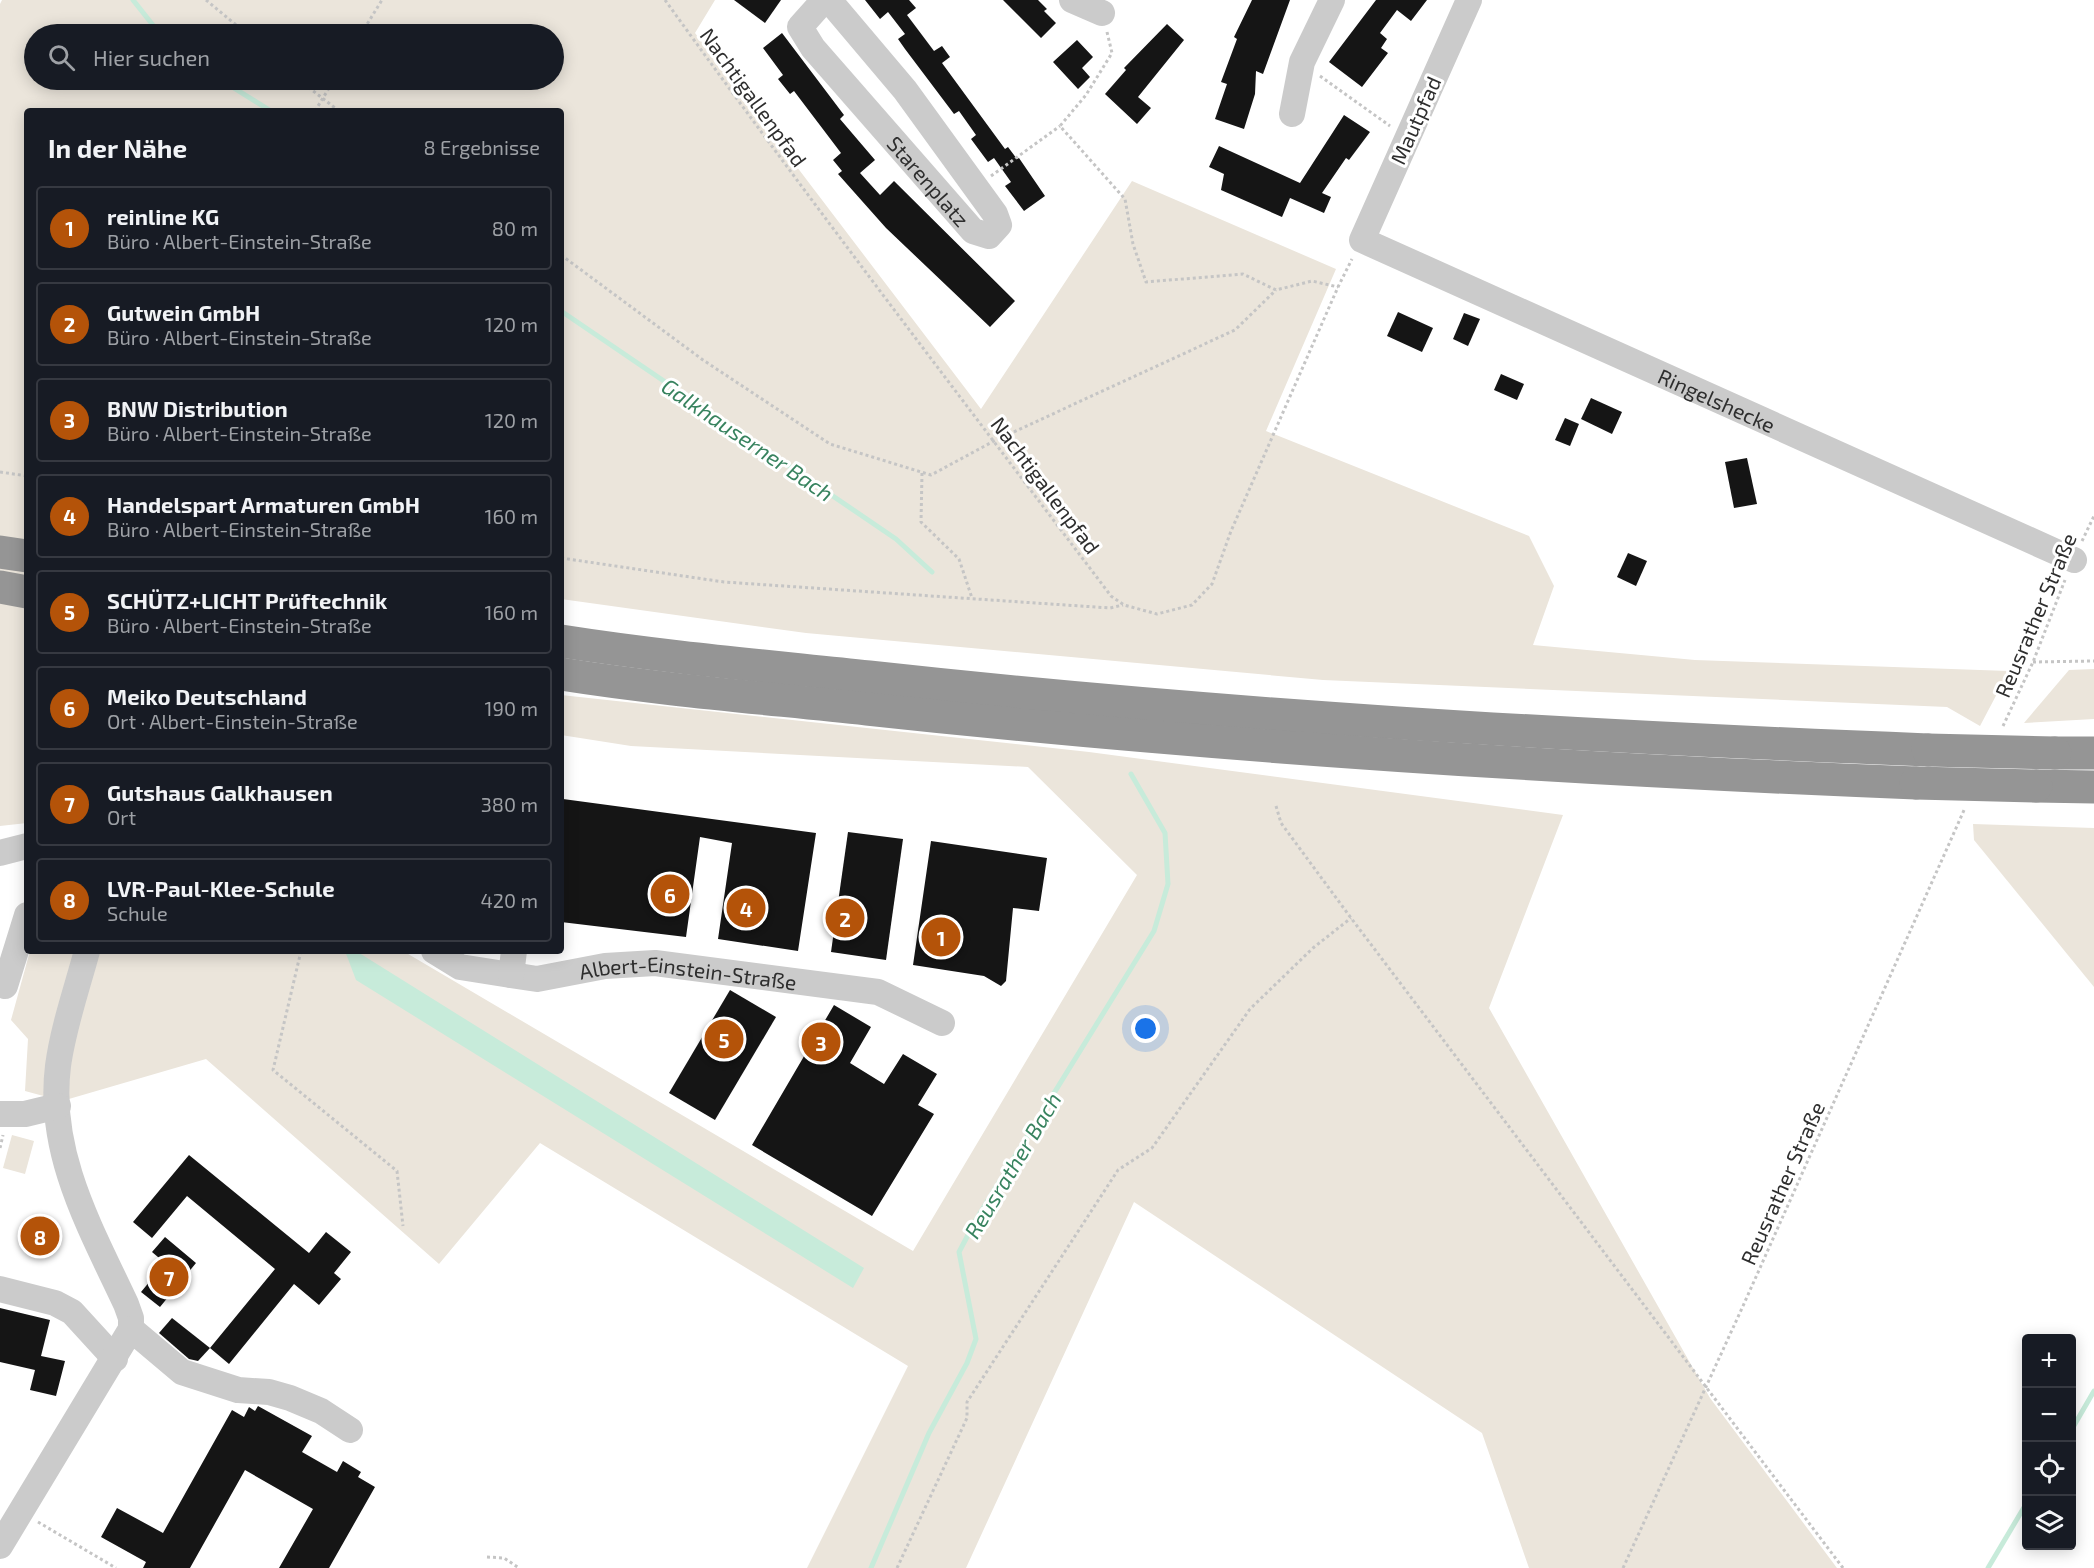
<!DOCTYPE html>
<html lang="de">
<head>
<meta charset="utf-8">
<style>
  body { margin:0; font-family:"Exo 2",sans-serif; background:#20242c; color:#f1f3f6 }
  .controls { position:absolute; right:18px; bottom:18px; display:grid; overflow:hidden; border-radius:6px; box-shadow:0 3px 15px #0003 }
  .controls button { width:54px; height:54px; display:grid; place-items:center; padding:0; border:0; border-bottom:2px solid #363941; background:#171b24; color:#f1f3f6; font:30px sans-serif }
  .you { position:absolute; left:1146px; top:1029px; width:21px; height:21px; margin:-15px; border:4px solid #fff; border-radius:50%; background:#1a73e8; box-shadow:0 0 0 9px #1a73e833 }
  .badge { display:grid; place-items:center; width:39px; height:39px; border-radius:50%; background:#b45309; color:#fff; font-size:20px; font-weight:700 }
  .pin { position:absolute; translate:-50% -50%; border:3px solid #fff; box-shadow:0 2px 6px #0006 }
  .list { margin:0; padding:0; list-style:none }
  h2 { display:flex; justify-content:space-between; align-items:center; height:78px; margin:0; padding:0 24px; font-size:26px }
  h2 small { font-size:20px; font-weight:400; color:#9ea1a6 }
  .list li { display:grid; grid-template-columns:39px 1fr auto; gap:18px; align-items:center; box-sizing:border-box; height:84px; margin:0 12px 12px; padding:0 12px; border:2px solid #363941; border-radius:6px }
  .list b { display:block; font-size:22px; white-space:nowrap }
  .list p { margin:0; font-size:20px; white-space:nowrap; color:#9ea1a6 }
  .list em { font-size:20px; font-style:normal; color:#9ea1a6 }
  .icon { flex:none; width:33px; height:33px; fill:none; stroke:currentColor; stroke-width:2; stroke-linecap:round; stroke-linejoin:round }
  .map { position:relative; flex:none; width:2094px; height:1568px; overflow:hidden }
  .search { position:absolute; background:#171b24; box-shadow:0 3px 15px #0003; left:24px; top:24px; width:540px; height:66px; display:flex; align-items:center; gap:15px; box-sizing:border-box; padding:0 21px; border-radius:33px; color:#9ea1a6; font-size:22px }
  .panel { position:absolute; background:#171b24; box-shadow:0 3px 15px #0003; left:24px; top:108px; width:540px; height:846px; border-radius:6px }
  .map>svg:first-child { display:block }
  .green { fill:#ebe5db; fill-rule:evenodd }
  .water { fill:#c7ebda }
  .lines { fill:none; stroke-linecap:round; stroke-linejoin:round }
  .stream { stroke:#c7ebda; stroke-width:5 }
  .building { fill:#151515 }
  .path { stroke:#c5c5c5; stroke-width:3; stroke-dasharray:3 3; stroke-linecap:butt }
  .minor { stroke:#cbcbcb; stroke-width:26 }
  .highway { stroke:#959595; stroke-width:33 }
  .highway-bridge { stroke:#959595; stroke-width:33 }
  .labels { text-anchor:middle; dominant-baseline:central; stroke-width:6; stroke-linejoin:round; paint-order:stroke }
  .street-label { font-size:21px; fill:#2e2e2e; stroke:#fff }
  .water-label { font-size:22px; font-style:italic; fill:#38835f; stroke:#fff }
</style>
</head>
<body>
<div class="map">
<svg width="2094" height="1568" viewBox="0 0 2094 1568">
  <rect width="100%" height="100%" fill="#fff"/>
  <!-- green -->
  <g class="green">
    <path d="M2,0H715L695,33L981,409L1132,181L1336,269L1266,431L1529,536L1554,586L1533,645L1695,660L2009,671L1980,726L1947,707L1323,680L806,633L561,599V111H27V823L0,826V4ZM34,34H554V80H34Z"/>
    <path d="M2094,669V719L2024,723L2069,670Z"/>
    <path d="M561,695L1089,752L1563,815L1489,1008L1710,1398L1837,1568H1529L1482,1433L1134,1202L966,1568H807L908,1366L540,1143L439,1264L206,1059L62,1101L25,1091L28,1039L11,1020L30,951H403L913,1251L1137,875L1028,767L631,746L561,735Z"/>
    <path d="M1973,824L2094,828V987L1974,840Z"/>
    <path d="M12,1135L34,1141L25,1174L3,1168Z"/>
  </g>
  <!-- water -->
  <path class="water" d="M345,951H356L864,1268L853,1288L356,980Z"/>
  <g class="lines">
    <!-- stream -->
    <g class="stream">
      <path d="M133,0L160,34"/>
      <path d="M221,80L271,111"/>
      <path d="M561,311L896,539L932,572"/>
      <path d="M2072,1429L2094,1391"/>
      <path d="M871,1568L929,1433L967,1363L976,1339L959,1252L977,1218L1154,931L1168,884L1165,833L1131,774"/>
      <path d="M1988,1568L2026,1504"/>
    </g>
  </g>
  <!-- building -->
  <g class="building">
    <path d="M734,0H781L765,23Z"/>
    <path d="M865,0H909L916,8L907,15L934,51L942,46L950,57L942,63L1005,149L1008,147L1017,159L1019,158L1045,196L1024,211L1005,186L1011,182L994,158L988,162L971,139L976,135L959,111L954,114L905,49L898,39L905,34L888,12L880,19Z"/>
    <path d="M1003,0H1038L1047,9L1044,11L1056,23L1041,38Z"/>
    <path d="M1252,0H1290L1263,74L1256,71L1255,94L1244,129L1215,119L1227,84L1221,82L1237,39L1234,37Z"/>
    <path d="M1376,0H1427L1411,21L1397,10L1380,33L1387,39L1381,48L1388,53L1362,87L1329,62Z"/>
    <path d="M1167,24L1184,40L1138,97L1151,108L1137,124L1105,94L1126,70L1124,68Z"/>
    <path d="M782,33L844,115L840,119L875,160L860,173L880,195L894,181L1015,301L990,327L886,228L838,174L842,171L833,160L841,153L794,91L790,94L778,79L783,75L763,48Z"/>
    <path d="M1077,40L1093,57L1082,68L1090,77L1078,89L1053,62Z"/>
    <path d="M1344,115L1370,132L1349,160L1346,158L1322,193L1331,197L1324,213L1290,198L1282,217L1221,190L1224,174L1209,167L1219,146L1300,183Z"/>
    <path d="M1398,312L1433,328L1422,352L1387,336Z"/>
    <path d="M1464,313L1480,319L1468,346L1453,339Z"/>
    <path d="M1501,374L1524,384L1517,400L1494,390Z"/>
    <path d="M1591,398L1622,412L1612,434L1581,419Z"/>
    <path d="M1565,418L1579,424L1570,446L1555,440Z"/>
    <path d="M1747,458L1757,504L1734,508L1725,462Z"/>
    <path d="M1628,553L1647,561L1636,586L1617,577Z"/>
    <path d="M563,799L816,833L798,951L718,939L732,843L700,837L686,937L561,922Z"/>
    <path d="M848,832L903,839L886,960L831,952Z"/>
    <path d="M931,841L1047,858L1039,911L1013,908L1006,981L1001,986L984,976L913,965Z"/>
    <path d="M730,990L776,1017L715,1120L669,1093Z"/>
    <path d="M834,1005L871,1027L850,1063L884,1084L903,1054L937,1074L918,1105L934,1114L872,1216L752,1145Z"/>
    <path d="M189,1155L309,1253L326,1232L351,1252L334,1273L341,1279L319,1305L294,1284L229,1364L210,1348L275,1269L187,1196L152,1238L133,1222Z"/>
    <path d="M165,1237L196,1263L160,1307L141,1292L165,1263L152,1252Z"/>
    <path d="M0,1308L50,1320L41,1356L65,1361L56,1396L30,1390L35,1370L0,1362Z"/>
    <path d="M172,1318L210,1348L198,1361L189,1359L159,1333Z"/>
    <path d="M258,1406L312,1436L302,1452L337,1472L343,1461L361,1472L358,1477L375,1487L329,1568H279L313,1509L245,1470L190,1568H143L146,1562L101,1537L117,1508L163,1533L232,1410L244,1417L249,1407L255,1411Z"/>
  </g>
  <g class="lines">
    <!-- path -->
    <g class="path">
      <path d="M206,0L247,34"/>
      <path d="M665,0C810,201 961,398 1111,596L1124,605L1157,614L1192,605L1212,584L1231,531L1338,287L1352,259"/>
      <path d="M1107,32L1112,53L1086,95L1060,126L1125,199L1133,244L1146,282L1243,274L1276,290L1312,281L1338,287"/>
      <path d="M361,34L382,0"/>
      <path d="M1320,76L1390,126"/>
      <path d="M299,80L339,111"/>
      <path d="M315,111L334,80"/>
      <path d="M991,176L1060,126"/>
      <path d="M561,255L703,360L830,444L931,475L994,441L1235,330L1276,290"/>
      <path d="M0,472L27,476"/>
      <path d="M922,473L921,522L959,559L972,598"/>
      <path d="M2082,541L2094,516"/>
      <path d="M561,558L724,582L1110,608L1123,605"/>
      <path d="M2033,662L2094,661"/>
      <path d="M2003,726L2033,662L2065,580"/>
      <path d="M1276,806L1281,823L1351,918L1843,1568"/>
      <path d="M301,951L273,1070L397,1171L403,1226"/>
      <path d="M0,1148L3,1135"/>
      <path d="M38,1522L116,1568"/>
      <path d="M487,1557L504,1558L519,1568"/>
      <path d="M897,1568L967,1418V1402L1118,1170L1152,1148L1250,1009L1313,948L1351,918"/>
      <path d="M1623,1568L1743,1306L1965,808"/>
    </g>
    <!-- minor -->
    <g class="minor">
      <path id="s1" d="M824,0L800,27L813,48L973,231L989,236L999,225L995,214L905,90L829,0"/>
      <path d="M1072,0L1102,13"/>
      <path id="s2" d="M1469,0L1362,240L2074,560"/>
      <path d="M1292,114L1302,62L1332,0"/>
      <path d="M0,853L27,846"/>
      <path d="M87,951C77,988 63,1028 58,1066C47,1153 91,1229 126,1304L131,1318V1329"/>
      <path id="s3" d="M434,951L460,967L537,979L605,966L655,963L878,992L942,1023"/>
      <path d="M511,975L514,951"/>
      <path d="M5,986L27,915"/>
      <path d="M0,1114H25L58,1106"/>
      <path d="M0,1289L55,1303L72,1312L115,1359"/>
      <path d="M0,1546L131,1329L182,1372L238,1390L269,1392L290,1398L321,1411L350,1430"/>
    </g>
    <!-- highway -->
    <g class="highway">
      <path d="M0,552L27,556"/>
      <path d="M0,587L27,592"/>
      <path d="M561,641C663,657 766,666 869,677C1221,716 1575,736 1928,750"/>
      <path d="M561,674C662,690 765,698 867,709C1216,747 1565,769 1916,783"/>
      <path d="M2055,753H2094"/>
      <path d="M2036,786L2094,787"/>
    </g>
    <!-- highway-bridge -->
    <g class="highway-bridge">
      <path d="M1928,750L2055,753"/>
      <path d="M1916,783L2036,786"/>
    </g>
  </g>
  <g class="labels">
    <!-- street labels -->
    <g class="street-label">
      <text transform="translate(754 97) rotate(54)">Nachtigallenpfad</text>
      <text transform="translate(1415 120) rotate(-66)">Mautpfad</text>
      <text stroke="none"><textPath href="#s1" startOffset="237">Starenplatz</textPath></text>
      <text stroke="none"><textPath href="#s2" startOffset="652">Ringelshecke</textPath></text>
      <text transform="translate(1046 485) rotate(53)">Nachtigallenpfad</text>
      <text transform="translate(2035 615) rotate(-67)">Reusrather Straße</text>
      <text stroke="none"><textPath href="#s3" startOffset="261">Albert-Einstein-Straße</textPath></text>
      <text transform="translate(1782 1183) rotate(-66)">Reusrather Straße</text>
    </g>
    <!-- water labels -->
    <g class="water-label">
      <text transform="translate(748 439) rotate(34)">Galkhauserner Bach</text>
      <text transform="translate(1012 1165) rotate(-59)">Reusrather Bach</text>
    </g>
  </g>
</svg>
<div class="controls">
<button>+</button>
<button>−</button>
<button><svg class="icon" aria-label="locate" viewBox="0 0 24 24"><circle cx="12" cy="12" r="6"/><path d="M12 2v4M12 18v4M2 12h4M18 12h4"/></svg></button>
<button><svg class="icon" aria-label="layers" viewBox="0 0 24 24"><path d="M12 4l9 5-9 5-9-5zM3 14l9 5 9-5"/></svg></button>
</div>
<div class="you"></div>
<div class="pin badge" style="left:941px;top:937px">1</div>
<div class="pin badge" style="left:845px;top:918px">2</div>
<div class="pin badge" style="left:821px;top:1042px">3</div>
<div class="pin badge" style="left:746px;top:908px">4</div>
<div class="pin badge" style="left:724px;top:1039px">5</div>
<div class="pin badge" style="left:670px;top:894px">6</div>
<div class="pin badge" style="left:169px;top:1277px">7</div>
<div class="pin badge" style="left:40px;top:1236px">8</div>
<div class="search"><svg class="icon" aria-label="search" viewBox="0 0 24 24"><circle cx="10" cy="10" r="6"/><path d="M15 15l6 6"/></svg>Hier suchen</div>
<section class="panel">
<h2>In der Nähe<small>8 Ergebnisse</small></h2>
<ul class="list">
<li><span class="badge">1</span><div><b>reinline KG</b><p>Büro · Albert-Einstein-Straße</p></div><em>80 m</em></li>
<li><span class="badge">2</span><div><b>Gutwein GmbH</b><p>Büro · Albert-Einstein-Straße</p></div><em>120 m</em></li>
<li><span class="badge">3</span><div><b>BNW Distribution</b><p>Büro · Albert-Einstein-Straße</p></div><em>120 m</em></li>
<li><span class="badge">4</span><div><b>Handelspart Armaturen GmbH</b><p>Büro · Albert-Einstein-Straße</p></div><em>160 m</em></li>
<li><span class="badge">5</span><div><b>SCHÜTZ+LICHT Prüftechnik</b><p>Büro · Albert-Einstein-Straße</p></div><em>160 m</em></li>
<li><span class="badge">6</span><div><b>Meiko Deutschland</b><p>Ort · Albert-Einstein-Straße</p></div><em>190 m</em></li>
<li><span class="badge">7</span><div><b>Gutshaus Galkhausen</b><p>Ort</p></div><em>380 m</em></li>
<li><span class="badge">8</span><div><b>LVR-Paul-Klee-Schule</b><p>Schule</p></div><em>420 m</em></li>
</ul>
</section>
</div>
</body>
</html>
